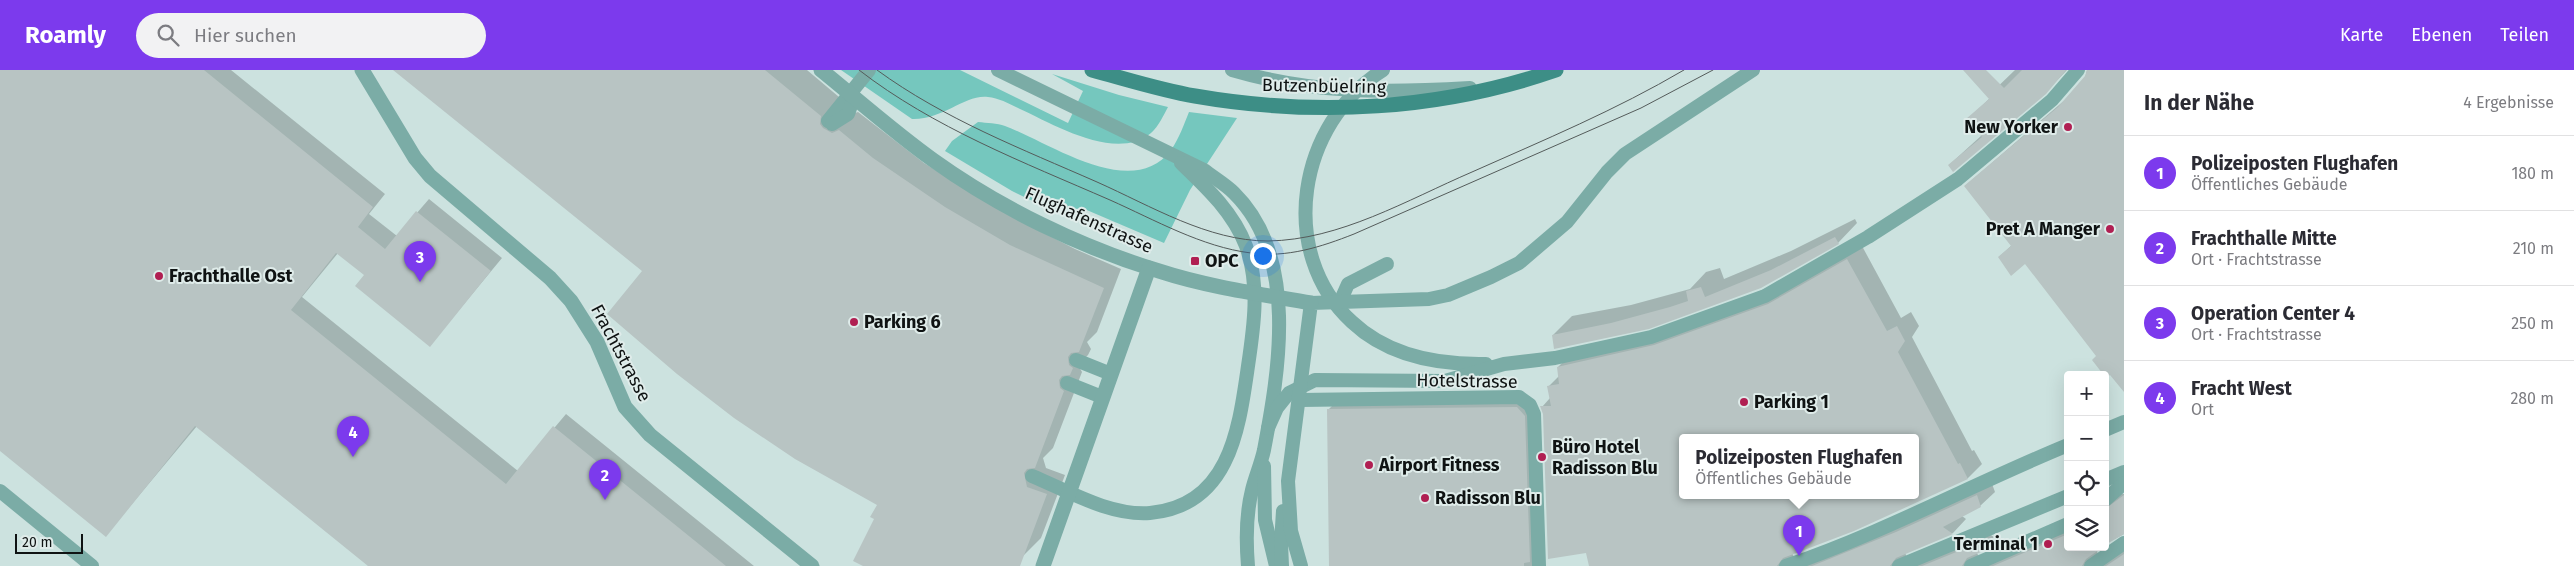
<!DOCTYPE html>
<html lang="de">
<head>
<meta charset="utf-8">
<style>
  body { margin:0; font-family:"Fira Sans",sans-serif; background:#f2f2f3; color:#2b2b33 }
  .controls { position:absolute; right:15px; bottom:15px; display:grid; overflow:hidden; border-radius:5px; box-shadow:0 5px 20px #0002 }
  .controls button { width:45px; height:45px; display:grid; place-items:center; padding:0; border:0; border-bottom:1px solid #e1e1e2; background:#fff; color:#2b2b33; font:25px sans-serif }
  .scale { position:absolute; left:15px; bottom:12px; width:68px; box-sizing:border-box; padding-left:5px; border:2px solid #0f1313; border-top:0; font-size:14px; line-height:18px; white-space:nowrap; color:#0f1313; -webkit-text-stroke:4px #dfecea; paint-order:stroke }
  .you { position:absolute; left:1262px; top:185px; width:18px; height:18px; margin:-12px; border:4px solid #fff; border-radius:50%; background:#1a73e8; box-shadow:0 0 0 8px #1a73e833 }
  .badge { display:grid; place-items:center; width:32px; height:32px; border-radius:50%; background:#7c3aed; color:#fff; font-size:16px; font-weight:700 }
  .pin { position:absolute; translate:-50% -41px; filter:drop-shadow(0 1px 2px #0008) }
  .pin::after { content:''; position:absolute; top:26px; width:18px; height:15px; background:inherit; clip-path:polygon(0 0,100% 0,50% 100%) }
  .popup { position:absolute; left:1679px; top:364px; width:240px; height:65px; box-sizing:border-box; display:grid; place-content:center; border-radius:5px; background:#fff; filter:drop-shadow(0 1px 4px #0005); font-size:16px; white-space:nowrap; color:#7c7c81 }
  .popup b { font-size:19px; color:#2b2b33 }
  .popup::after { content:''; position:absolute; left:50%; top:100%; margin-left:-10px; border:10px solid transparent; border-top-color:#fff }
  .list { margin:0; padding:0; list-style:none }
  h2 { display:flex; justify-content:space-between; align-items:center; height:65px; margin:0; padding:0 20px; font-size:21px }
  h2 small { font-size:16px; font-weight:400; color:#7c7c81 }
  .list li { display:grid; grid-template-columns:32px 1fr auto; gap:15px; align-items:center; box-sizing:border-box; height:75px; padding:0 20px; border-top:1px solid #e1e1e2 }
  .list b { display:block; font-size:19px; white-space:nowrap }
  .list p { margin:0; font-size:16px; white-space:nowrap; color:#7c7c81 }
  .list em { font-size:16px; font-style:normal; color:#7c7c81 }
  .icon { flex:none; width:28px; height:28px; fill:none; stroke:currentColor; stroke-width:2; stroke-linecap:round; stroke-linejoin:round }
  .map { position:relative; flex:none; width:2124px; height:496px; overflow:hidden }
  header { display:flex; align-items:center; gap:30px; box-sizing:border-box; height:70px; padding:0 25px; background:#7c3aed; color:#fff }
  header strong { font-size:24px }
  nav { display:flex; gap:28px; margin-inline-start:auto; font-size:18px }
  .search { width:350px; height:45px; background:#f2f2f3; display:flex; align-items:center; gap:12px; box-sizing:border-box; padding:0 18px; border-radius:28px; color:#7c7c81; font-size:19px }
  main { display:flex }
  aside { flex:1; background:#fff }
  .map>svg:first-child { display:block }
  .built { fill:#cce2df; fill-rule:evenodd }
  .green { fill:#75c7be }
  .shadow { fill:#0003; fill-rule:evenodd }
  .building { fill:#b8c4c3; fill-rule:evenodd }
  .lines { fill:none; stroke-linecap:round; stroke-linejoin:round }
  .service { stroke:#7baca6; stroke-width:14 }
  .minor { stroke:#7baca6; stroke-width:15 }
  .secondary { stroke:#3d8e86; stroke-width:15 }
  .tram { stroke:#545b5a; stroke-width:1 }
  .poi-dot { fill:#b01f52; stroke:#dfecea; stroke-width:2 }
  .labels { text-anchor:middle; dominant-baseline:central; stroke-width:4; stroke-linejoin:round; paint-order:stroke }
  .street-label { font-size:18px; fill:#0f1313; stroke:#dfecea }
  .poi-label { font-size:18px; font-weight:bold; fill:#0f1313; stroke:#dfecea; text-anchor:start }
</style>
</head>
<body>
<header>
<strong>Roamly</strong>
<div class="search"><svg class="icon" aria-label="search" viewBox="0 0 24 24"><circle cx="10" cy="10" r="6"/><path d="M15 15l6 6"/></svg>Hier suchen</div>
<nav><a>Karte</a><a>Ebenen</a><a>Teilen</a></nav>
</header>
<main>
<div class="map">
<svg width="2124" height="496" viewBox="0 0 2124 496">
  <rect width="100%" height="100%" fill="#dfecea"/>
  <!-- built -->
  <path class="built" d="M0,0H2124V496H0ZM2068,305H2105V477H2068ZM1683,367H1915V425H1683Z"/>
  <!-- green -->
  <g class="green">
    <path d="M841,0H960L1068,53L1083,21L1052,4L1119,25L1168,37C1163,46 1159,56 1151,63C1116,92 1055,55 1020,39C1010,34 999,28 988,27C965,24 943,50 912,49Z"/>
    <path d="M1189,42L1237,48L1190,120L1164,173L1082,138L1076,152L1012,121L945,81L952,71L978,52C987,53 997,53 1005,56C1049,72 1132,132 1171,80C1179,69 1184,54 1189,42Z"/>
  </g>
  <!-- shadow -->
  <g class="shadow">
    <path d="M0,0H231L385,124L369,144L397,166L429,129L502,188L430,275L366,204L338,183L302,227L518,401L566,344L754,496H370L197,356L106,465L0,379Z"/>
    <path d="M395,0H807L839,27L852,44L858,42L924,93L1005,143L1075,179L1121,199L1097,262L1087,272L1091,279L1088,285L1078,295L1082,302L1053,378L1043,388L1046,398L1065,405L1041,468L1022,487L991,496H866L878,434L644,201Z"/>
    <path d="M2015,0H2067L2045,23L1949,95L1982,65L1968,49L1990,28L1988,26Z"/>
    <path d="M2087,0H2124L2097,286L2025,192L1999,187L2012,175L1965,116L2066,29L2085,8Z"/>
    <path d="M1855,149L1857,153L1838,173L1648,257L1553,265L1572,246L1631,235L1690,219L1706,202L1720,198L1724,209L1791,181Z"/>
    <path d="M1862,176L1901,248L1911,242L1919,256L1912,267L1972,381L1974,380L1982,394L1968,408L1792,483L1795,489L1991,411L1995,422L1980,436L1962,446L1966,449L1953,463L1905,483L1908,489L1986,462L1994,467L1977,483L1980,489L2068,456V477L2097,480L2098,487L2124,481V496H1590L1587,482L1542,337L1550,328L1548,317L1559,306L1558,297L1572,283L1669,261ZM1683,367H1915V425H1683Z"/>
    <path d="M1529,326L1536,334L1535,496H1330L1328,340L1340,328Z"/>
    <path d="M2114,423L2124,424V464L2105,474V429Z"/>
  </g>
  <!-- building -->
  <g class="building">
    <path d="M0,0H204L373,137L358,157L385,179L416,141L491,201L430,277L355,216L364,205L336,183L291,240L506,414L553,356L726,496H368L195,356L106,467L0,381Z"/>
    <path d="M393,0H765L821,46L820,54L823,58L832,63L839,60L873,88L945,137L1010,175L1104,218L1079,282L1071,283L1068,287L1069,295L1073,298L1070,305L1062,306L1059,310L1060,318L1064,321L1035,398L1027,399L1024,403L1027,417L1047,424L1020,496H863L853,491L874,449L870,447L877,435L795,389L734,348L677,304L607,244L642,201Z"/>
    <path d="M1963,0H1986L2004,18L2022,0H2066L2046,24L1953,102L1948,95L1982,67L1966,49L1989,29Z"/>
    <path d="M2087,0H2124V322L2110,305L2106,308L2092,290L2096,286L2025,194L2011,206L1998,187L2011,176L1964,116L2058,37L2085,6Z"/>
    <path d="M1835,167L1839,174L1761,218L1649,259L1554,279L1552,265L1611,253L1670,237L1688,231L1686,221L1701,217L1705,227L1771,200Z"/>
    <path d="M1847,189L1887,261L1897,256L1905,271L1898,282L1958,394L1960,393L1968,409L1854,461L1783,488L1777,496H1589L1586,483L1548,489L1543,344L1540,336H1551L1547,316L1559,314L1557,297L1654,275L1768,234ZM1683,367H1915V425H1683Z"/>
    <path d="M1517,337L1525,346L1530,492L1524,493V496H1329L1327,339Z"/>
    <path d="M1977,425L1981,437L1943,457L1953,464L1896,488L1890,496H1812L1896,462Z"/>
    <path d="M2124,425V464L2105,475V439Z"/>
    <path d="M2068,464V477H2103L2086,489L2082,496H1993Z"/>
    <path d="M1971,476L1981,482L1967,488L1962,496H1922Z"/>
    <path d="M2124,484V496H2106Z"/>
  </g>
  <g class="lines">
    <!-- service -->
    <g class="service">
      <path d="M998,0L1204,100C1214,108 1225,114 1234,123C1299,187 1279,301 1264,380C1261,394 1255,407 1252,420C1246,444 1246,472 1248,496"/>
      <path d="M1232,0C1313,24 1386,23 1470,18"/>
      <path d="M1383,0C1298,53 1276,182 1352,252C1388,286 1438,295 1486,294"/>
      <path d="M828,51L869,0"/>
      <path d="M832,54L848,44L854,27"/>
      <path d="M1340,232L1348,214L1387,194"/>
      <path d="M1076,290L1111,304"/>
      <path d="M1067,313L1102,327"/>
      <path d="M1300,330L1519,327L1530,335L1534,344L1539,496"/>
      <path d="M1268,358L1277,338L1289,323L1315,310L1445,311L1504,294L1555,288L1651,267L1765,226L1868,167L1958,109L2052,30L2078,0"/>
      <path d="M2105,360L2124,352"/>
      <path d="M1264,396L1265,450L1276,496"/>
      <path d="M1032,406C1068,421 1110,446 1150,443C1230,436 1239,358 1248,296C1254,256 1260,215 1246,176C1233,142 1206,117 1181,93"/>
      <path d="M2105,410L2124,402"/>
      <path d="M0,421L92,496"/>
      <path d="M2105,430L2124,413"/>
      <path d="M1282,496L1281,473L1283,441"/>
      <path d="M1301,496L1291,461L1288,411L1311,233L1429,229L1448,225L1491,207L1519,193L1567,152L1607,102L1625,84L1753,0"/>
      <path d="M1786,496C1883,463 1973,414 2068,375"/>
      <path d="M1899,496L2068,426"/>
      <path d="M1971,496L2068,454"/>
      <path d="M2091,496L2124,473"/>
    </g>
    <!-- minor -->
    <g class="minor">
      <path d="M362,0L415,88L430,106L550,208L571,231L597,272L625,337L650,365L812,496"/>
      <path d="M821,0C858,30 894,62 933,90C1000,138 1080,177 1159,201C1208,217 1260,224 1311,233"/>
      <path d="M1043,496L1149,198"/>
    </g>
    <!-- secondary -->
    <path class="secondary" d="M1092,0C1126,9 1160,20 1195,26C1316,47 1440,40 1556,0"/>
    <!-- tram -->
    <g class="tram">
      <path d="M859,0C934,58 1023,92 1110,130C1155,150 1202,177 1251,183C1287,188 1321,177 1354,164L1641,38L1713,0"/>
      <path d="M877,0C944,49 1022,79 1097,112C1151,136 1208,171 1268,171C1340,170 1407,130 1472,102C1544,70 1616,40 1684,0"/>
    </g>
  </g>
  <!-- markers -->
  <g class="poi-dot">
    <circle cx="2068" cy="57" r="5"/>
    <circle cx="2110" cy="159" r="5"/>
    <rect x="1190" y="186" width="10" height="10" rx="2.5"/>
    <circle cx="159" cy="206" r="5"/>
    <circle cx="854" cy="252" r="5"/>
    <circle cx="1744" cy="332" r="5"/>
    <circle cx="1542" cy="387" r="5"/>
    <circle cx="1369" cy="395" r="5"/>
    <circle cx="1425" cy="428" r="5"/>
    <circle cx="2048" cy="474" r="5"/>
  </g>
  <g class="labels">
    <!-- street labels -->
    <g class="street-label">
      <text transform="translate(1324 16) rotate(1)">Butzenbüelring</text>
      <text transform="translate(1089 150) rotate(24)">Flughafenstrasse</text>
      <text transform="translate(621 283) rotate(62)">Frachtstrasse</text>
      <text transform="translate(1467 311) rotate(1)">Hotelstrasse</text>
    </g>
    <!-- poi labels -->
    <g class="poi-label">
      <text x="2058" y="57" text-anchor="end">New Yorker</text>
      <text x="2100" y="159" text-anchor="end">Pret A Manger</text>
      <text x="1205" y="191">OPC</text>
      <text x="169" y="206">Frachthalle Ost</text>
      <text x="864" y="252">Parking 6</text>
      <text x="1754" y="332">Parking 1</text>
      <text x="1552" y="377">Büro Hotel<tspan x="1552" dy="21">Radisson Blu</tspan></text>
      <text x="1379" y="395">Airport Fitness</text>
      <text x="1435" y="428">Radisson Blu</text>
      <text x="2038" y="474" text-anchor="end">Terminal 1</text>
    </g>
  </g>
</svg>
<div class="controls">
<button>+</button>
<button>−</button>
<button><svg class="icon" aria-label="locate" viewBox="0 0 24 24"><circle cx="12" cy="12" r="6"/><path d="M12 2v4M12 18v4M2 12h4M18 12h4"/></svg></button>
<button><svg class="icon" aria-label="layers" viewBox="0 0 24 24"><path d="M12 4l9 5-9 5-9-5zM3 14l9 5 9-5"/></svg></button>
</div>
<div class="scale">20 m</div>
<div class="you"></div>
<div class="pin badge" style="left:1799px;top:486px">1</div>
<div class="popup"><b>Polizeiposten Flughafen</b>Öffentliches Gebäude</div>
<div class="pin badge" style="left:605px;top:430px">2</div>
<div class="pin badge" style="left:420px;top:212px">3</div>
<div class="pin badge" style="left:353px;top:387px">4</div>
</div>
<aside>
<h2>In der Nähe<small>4 Ergebnisse</small></h2>
<ul class="list">
<li><span class="badge">1</span><div><b>Polizeiposten Flughafen</b><p>Öffentliches Gebäude</p></div><em>180 m</em></li>
<li><span class="badge">2</span><div><b>Frachthalle Mitte</b><p>Ort · Frachtstrasse</p></div><em>210 m</em></li>
<li><span class="badge">3</span><div><b>Operation Center 4</b><p>Ort · Frachtstrasse</p></div><em>250 m</em></li>
<li><span class="badge">4</span><div><b>Fracht West</b><p>Ort</p></div><em>280 m</em></li>
</ul>
</aside>
</main>
</body>
</html>
